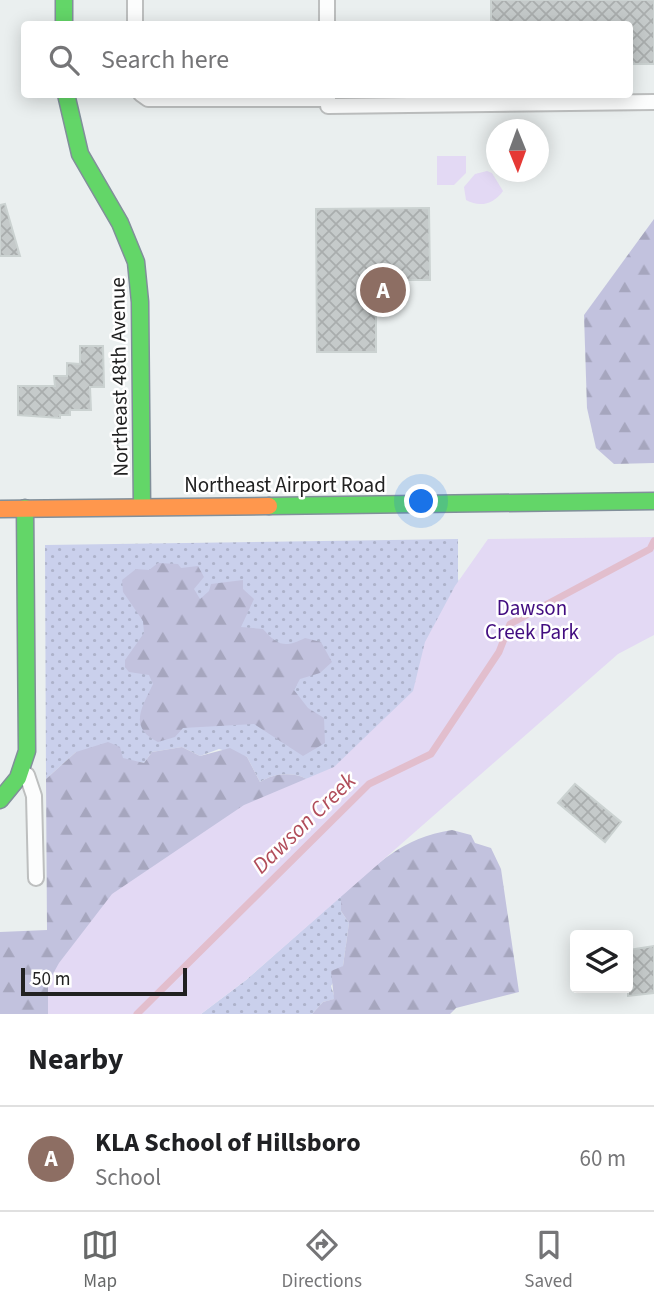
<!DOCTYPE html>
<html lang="en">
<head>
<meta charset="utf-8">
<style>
  body { margin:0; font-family:"Source Sans 3",sans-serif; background:#f6f6f6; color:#202124 }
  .controls { position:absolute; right:21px; bottom:21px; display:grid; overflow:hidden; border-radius:7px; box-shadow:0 4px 18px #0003 }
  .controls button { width:63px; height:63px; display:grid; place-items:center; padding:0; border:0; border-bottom:2px solid #e0e0e0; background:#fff; color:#202124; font:35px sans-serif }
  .compass { position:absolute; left:486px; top:119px; width:63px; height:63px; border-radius:50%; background:#fff; box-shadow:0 4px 18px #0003; rotate:179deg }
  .scale { position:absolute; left:21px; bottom:18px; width:166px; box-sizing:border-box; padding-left:7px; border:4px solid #212121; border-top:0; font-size:19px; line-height:24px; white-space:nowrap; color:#212121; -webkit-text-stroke:5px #fff; paint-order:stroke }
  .you { position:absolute; left:422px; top:502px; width:24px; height:24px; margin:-18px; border:5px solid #fff; border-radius:50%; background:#1a73e8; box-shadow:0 0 0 10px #1a73e833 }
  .badge { display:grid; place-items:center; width:46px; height:46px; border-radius:50%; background:#676969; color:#fff; font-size:23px; font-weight:700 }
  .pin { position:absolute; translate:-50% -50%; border:4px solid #fff; box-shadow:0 2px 7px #0006 }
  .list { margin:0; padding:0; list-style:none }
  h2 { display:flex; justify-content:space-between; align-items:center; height:91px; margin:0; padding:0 28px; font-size:30px }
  h2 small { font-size:23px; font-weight:400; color:#757577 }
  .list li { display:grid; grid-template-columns:46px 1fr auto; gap:21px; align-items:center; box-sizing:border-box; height:105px; padding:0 28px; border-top:2px solid #e0e0e0 }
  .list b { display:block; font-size:26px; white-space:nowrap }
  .list p { margin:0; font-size:23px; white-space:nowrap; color:#757577 }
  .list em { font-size:23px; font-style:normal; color:#757577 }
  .icon { flex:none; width:38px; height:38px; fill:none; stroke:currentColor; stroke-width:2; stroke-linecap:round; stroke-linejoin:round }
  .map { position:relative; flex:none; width:654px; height:1014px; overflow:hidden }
  .search { position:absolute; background:#fff; box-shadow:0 4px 18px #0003; left:21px; right:21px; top:21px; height:77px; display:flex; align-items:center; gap:18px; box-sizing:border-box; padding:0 24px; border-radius:7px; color:#757577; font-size:26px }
  .sheet { height:196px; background:#fff }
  nav { display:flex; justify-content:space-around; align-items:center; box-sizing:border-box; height:98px; border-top:2px solid #e0e0e0; background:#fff; font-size:19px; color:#757577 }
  nav a { display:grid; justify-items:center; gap:4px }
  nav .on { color:#676969 }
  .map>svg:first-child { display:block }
  .grass { fill:url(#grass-dots) }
  .forest { fill:url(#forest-firs) }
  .park { fill:#e3d9f4 }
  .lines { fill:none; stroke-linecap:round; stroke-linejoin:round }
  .stream { stroke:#e2becd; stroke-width:7 }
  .building { fill:url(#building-cross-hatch); stroke:#cbd2d1; stroke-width:2 }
  .lane-casing { stroke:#bdbfbf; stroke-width:18 }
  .fast-casing { stroke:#818f9a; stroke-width:19 }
  .slow-casing { stroke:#818f9a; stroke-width:19 }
  .lane { stroke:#fcfdfd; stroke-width:14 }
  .fast { stroke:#63d668; stroke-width:16 }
  .slow { stroke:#ff974d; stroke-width:16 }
  .labels { text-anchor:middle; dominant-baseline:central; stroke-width:5; stroke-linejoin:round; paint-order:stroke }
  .street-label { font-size:21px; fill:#212121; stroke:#fff }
  .park-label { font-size:21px; fill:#420d80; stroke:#fff }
  .water-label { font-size:23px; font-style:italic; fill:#b14d5a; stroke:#fff }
</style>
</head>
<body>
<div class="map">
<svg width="654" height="1014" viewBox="0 0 654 1014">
  <defs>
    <pattern id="grass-dots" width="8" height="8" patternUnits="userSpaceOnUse" patternTransform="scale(1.75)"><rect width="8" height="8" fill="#cad0ec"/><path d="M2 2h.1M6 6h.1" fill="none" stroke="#adb2ca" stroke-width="1.8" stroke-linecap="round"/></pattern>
    <pattern id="forest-firs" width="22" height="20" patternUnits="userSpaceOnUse" patternTransform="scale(1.75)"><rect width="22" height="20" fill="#c2c2de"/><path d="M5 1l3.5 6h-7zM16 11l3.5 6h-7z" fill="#a6a6be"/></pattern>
    <pattern id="building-cross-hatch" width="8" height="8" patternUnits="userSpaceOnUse" patternTransform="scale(1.75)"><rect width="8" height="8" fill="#c5caca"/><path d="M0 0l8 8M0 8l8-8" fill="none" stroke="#a9adad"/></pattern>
  </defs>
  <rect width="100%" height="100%" fill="#eaefef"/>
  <!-- grass -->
  <g class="grass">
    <path d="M458,539V579L474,638L463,677L314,784C299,771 276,772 260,782L247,757L219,749L200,756L182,747L152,752L144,763L76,752L46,779L45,545Z"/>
    <path d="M341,896V911L349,923L343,966L331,986L335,999L323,1002L312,1014H201L246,980Z"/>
  </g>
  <!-- forest -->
  <g class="forest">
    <path d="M654,219V463L614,464L596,448L587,408L584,315Z"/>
    <path d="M158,563L178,564L181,568L198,566L204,577L194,589L200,599L209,591L211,584L243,580V589L254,599L241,627L263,629C278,646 285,648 305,638L321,642L332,662L320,673L300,679L294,690L308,708L324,718L325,743L303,756L254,724L183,728L175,737L158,742C127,727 143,706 153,684L149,675L129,672L125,667V660L144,633L143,621L123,592L122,580L136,569L149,570Z"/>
    <path d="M108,742L120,747L123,758L144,763L152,752L182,747L200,756L230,748L247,757L260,782C276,772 299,771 314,784L72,1014H0V932L47,930L46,779L76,752Z"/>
    <path d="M452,830L471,835L475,843L491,848L501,869L519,992L456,1008L450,1014H312L323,1002L334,999L331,971L343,966L349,923L341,911V896C379,863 401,838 452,830Z"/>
  </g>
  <!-- park -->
  <g class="park">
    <path d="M437,156H466V173L454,185H437Z"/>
    <path d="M487,171L492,173L503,191C494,204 480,208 466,200L464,187L475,174Z"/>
    <path d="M654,537V635L618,654L246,980L201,1014H48V983L59,963L112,894L244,805L334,767L413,691L425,642L455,586L488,539Z"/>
  </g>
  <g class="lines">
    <!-- stream -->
    <path class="stream" d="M137,1014L369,784L431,754L499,652L510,624L650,549L654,541"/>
  </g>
  <!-- building -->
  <g class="building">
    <path d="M491,0H654V64H629V24H491Z"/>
    <path d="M5,204L20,256H0V205Z"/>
    <path d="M429,208L430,280H376V352H317L316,209Z"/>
    <path d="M80,346H103L104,387H90L91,410H70V415H60V418L18,415V386H55L54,376H67V363L80,364Z"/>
    <path d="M575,784L621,822L605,842L558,803Z"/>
    <path d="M654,946V993L628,996V950Z"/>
  </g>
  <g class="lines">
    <!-- lane casing -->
    <g class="lane-casing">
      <g id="lane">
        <path d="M135,0V24"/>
        <path d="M327,0V24"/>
        <path d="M141,94L148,99H328"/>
        <path d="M328,94V106L654,102"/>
        <path d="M27,775L34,796L36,878"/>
      </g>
    </g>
    <!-- fast casing -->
    <g class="fast-casing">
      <g id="fast">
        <path d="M64,0V24"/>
        <path d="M66,94L80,154L120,223L136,262L140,302L142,507"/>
        <path d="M269,506L654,501"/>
        <path d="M0,800L18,778L27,751L25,508"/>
      </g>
    </g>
    <!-- slow casing -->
    <g class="slow-casing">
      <path id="slow" d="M0,509L269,506"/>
    </g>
    <!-- lane -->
    <use href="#lane" class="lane"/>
    <!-- fast -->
    <use href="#fast" class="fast"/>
    <!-- slow -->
    <use href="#slow" class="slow"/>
  </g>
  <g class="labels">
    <!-- street labels -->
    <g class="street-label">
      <text transform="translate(119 377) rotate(-91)">Northeast 48th Avenue</text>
      <text x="285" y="485">Northeast Airport Road</text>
    </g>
    <!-- park labels -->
    <g class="park-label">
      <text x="532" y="608">Dawson<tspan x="532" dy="24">Creek Park</tspan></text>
    </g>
    <!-- water labels -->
    <g class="water-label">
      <text transform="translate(304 823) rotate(-44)">Dawson Creek</text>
    </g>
  </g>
</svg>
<div class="controls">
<button><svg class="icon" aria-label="layers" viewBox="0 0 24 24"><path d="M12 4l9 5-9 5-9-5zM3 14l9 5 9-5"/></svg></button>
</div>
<svg class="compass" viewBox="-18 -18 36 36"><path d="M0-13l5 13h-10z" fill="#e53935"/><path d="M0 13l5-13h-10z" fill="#757577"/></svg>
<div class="scale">50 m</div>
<div class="you"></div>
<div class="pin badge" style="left:383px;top:290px;background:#8d6e63">A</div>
<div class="search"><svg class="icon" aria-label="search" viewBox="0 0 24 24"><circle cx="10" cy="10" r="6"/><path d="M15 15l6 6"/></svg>Search here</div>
</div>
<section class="sheet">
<h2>Nearby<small></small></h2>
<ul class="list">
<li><span class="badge" style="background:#8d6e63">A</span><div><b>KLA School of Hillsboro</b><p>School</p></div><em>60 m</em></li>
</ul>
</section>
<nav>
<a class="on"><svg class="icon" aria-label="map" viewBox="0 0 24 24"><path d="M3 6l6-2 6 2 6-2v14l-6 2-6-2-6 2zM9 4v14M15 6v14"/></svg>Map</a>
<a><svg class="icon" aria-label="directions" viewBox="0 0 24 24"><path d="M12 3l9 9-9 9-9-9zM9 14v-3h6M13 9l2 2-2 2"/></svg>Directions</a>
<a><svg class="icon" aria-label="saved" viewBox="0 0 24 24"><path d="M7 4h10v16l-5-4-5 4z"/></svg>Saved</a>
</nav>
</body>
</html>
